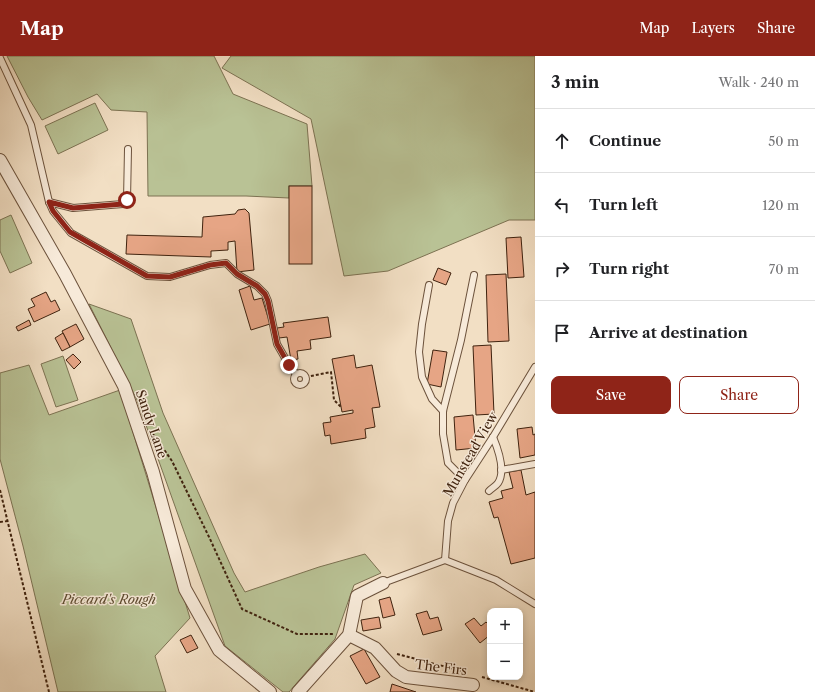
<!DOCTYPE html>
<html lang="en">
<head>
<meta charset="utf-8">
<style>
  body { margin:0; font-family:"Libre Caslon Text",serif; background:#f2f2f2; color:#202124 }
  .controls { position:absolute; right:12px; bottom:12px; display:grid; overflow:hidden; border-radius:8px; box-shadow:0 2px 6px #0003 }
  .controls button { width:36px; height:36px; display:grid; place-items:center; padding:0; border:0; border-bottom:1px solid #e0e0e0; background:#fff; color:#202124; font:20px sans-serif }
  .stop { position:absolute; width:12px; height:12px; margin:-9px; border:3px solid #8f2418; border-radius:50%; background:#fff }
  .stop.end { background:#8f2418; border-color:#fff; box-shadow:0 1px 4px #0008 }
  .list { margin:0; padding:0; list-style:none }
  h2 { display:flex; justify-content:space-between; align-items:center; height:52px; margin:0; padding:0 16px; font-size:17px }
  h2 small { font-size:13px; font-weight:400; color:#757577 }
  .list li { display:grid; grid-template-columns:26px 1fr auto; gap:12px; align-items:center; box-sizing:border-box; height:64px; padding:0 16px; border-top:1px solid #e0e0e0 }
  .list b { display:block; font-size:15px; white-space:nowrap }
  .list em { font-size:13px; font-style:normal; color:#757577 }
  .actions { display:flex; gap:8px; padding:12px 16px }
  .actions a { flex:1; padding:9px 0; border:1px solid #8f2418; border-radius:8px; text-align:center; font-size:14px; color:#8f2418 }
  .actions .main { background:#8f2418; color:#fff }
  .icon { flex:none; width:22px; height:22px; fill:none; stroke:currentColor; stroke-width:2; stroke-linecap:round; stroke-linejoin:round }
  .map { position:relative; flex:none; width:535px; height:636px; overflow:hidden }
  header { display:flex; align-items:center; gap:24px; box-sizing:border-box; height:56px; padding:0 20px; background:#8f2418; color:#fff }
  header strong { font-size:19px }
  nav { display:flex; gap:22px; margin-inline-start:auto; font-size:14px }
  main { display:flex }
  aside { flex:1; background:#fff }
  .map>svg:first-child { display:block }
  .green { fill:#b9c295; stroke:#7c7252 }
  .building { fill:#e6a585; stroke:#40230f }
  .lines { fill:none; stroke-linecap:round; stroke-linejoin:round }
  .service-casing { stroke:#6c523c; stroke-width:8 }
  .minor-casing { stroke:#6c523c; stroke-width:14 }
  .path { stroke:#40230f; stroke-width:2; stroke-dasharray:3 2; stroke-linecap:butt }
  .service { stroke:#f7ead9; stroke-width:6 }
  .minor { stroke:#f7ead9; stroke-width:12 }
  .route { stroke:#8f2418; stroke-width:5 }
  .labels { text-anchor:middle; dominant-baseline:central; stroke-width:3; stroke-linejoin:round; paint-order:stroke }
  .street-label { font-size:13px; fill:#40230f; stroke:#f7ead9 }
  .park-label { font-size:13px; font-style:italic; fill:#5e4b30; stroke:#f7ead9 }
</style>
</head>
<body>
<header>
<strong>Map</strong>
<nav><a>Map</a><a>Layers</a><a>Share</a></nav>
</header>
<main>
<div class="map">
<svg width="535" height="636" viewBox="0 0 535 636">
  <rect width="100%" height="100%" fill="#f2dfc4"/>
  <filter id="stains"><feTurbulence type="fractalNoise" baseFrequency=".005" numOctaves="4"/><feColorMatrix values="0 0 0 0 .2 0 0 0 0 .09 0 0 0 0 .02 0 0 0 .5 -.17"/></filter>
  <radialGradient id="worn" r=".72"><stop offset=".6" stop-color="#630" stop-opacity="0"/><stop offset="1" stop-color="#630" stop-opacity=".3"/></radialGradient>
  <!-- green -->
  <g class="green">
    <path d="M7,0H214L233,38L307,68L312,130H289V142L246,140H148L147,56L111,54L97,38L42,64L28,41Z"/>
    <path d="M231,0H535V164H509L388,215L344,220L311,63L222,12Z"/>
    <path d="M95,47L108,74L58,98L45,70Z"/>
    <path d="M11,159L32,207L10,217L0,195V164Z"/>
    <path d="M89,248L131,263L163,357L234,517L245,536L319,511L365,498L381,517L354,529L335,583L289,636H283L225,590L137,344Z"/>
    <path d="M63,300L78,344L56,351L41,308Z"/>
    <path d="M29,309L49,359L120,334L190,562L155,600L166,636H58L23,490L0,403V317Z"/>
  </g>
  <!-- building -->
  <g class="building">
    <rect x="289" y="130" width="23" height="78"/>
    <path d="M245,153L249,157L254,214L237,216L235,185L228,186V194L211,195V201L126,198L127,179L202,181L203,161L235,158L238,154Z"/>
    <path d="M521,181L524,221L508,222L506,182Z"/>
    <path d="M438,212L451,217L446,229L433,224Z"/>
    <path d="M506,218L509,285L488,286L486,219Z"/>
    <path d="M250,230L254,244L262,242L270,268L251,274L239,234Z"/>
    <path d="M46,236L51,246L55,244L60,254L34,266L28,253L35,250L31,243Z"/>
    <path d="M328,261L331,281L310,284L311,293L297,295L298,303L291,304L287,281L279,282L277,272L284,271L283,267Z"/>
    <path d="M29,264L31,269L18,275L16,271Z"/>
    <path d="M76,268L84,283L70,291L62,275Z"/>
    <path d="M63,277L70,291L62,295L55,282Z"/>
    <path d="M491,289L494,358L476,359L473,290Z"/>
    <path d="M433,294L447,296L441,331L427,328Z"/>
    <path d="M73,298L81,306L74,313L66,304Z"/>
    <path d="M354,299L356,312L372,309L380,351L372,352L375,371L365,373L366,382L331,388L330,379L325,380L323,367L331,366L330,361L353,357V354L342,356L332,303Z"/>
    <path d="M473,359L476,392L456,394L454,361Z"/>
    <path d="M532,371L533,379L535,378V399L520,402L517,373Z"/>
    <path d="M521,414L526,439L535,436V502L511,508L498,461L494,462L489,446L503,442L501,435L513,432L509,416Z"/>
    <path d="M390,541L395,559L383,562L379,544Z"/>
    <path d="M427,555L430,563L438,561L442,574L423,579L416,558Z"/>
    <path d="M379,561L381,572L363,575L361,564Z"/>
    <path d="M474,562L481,570L486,566L490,570V579L480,587L465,568Z"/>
    <path d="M191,579L198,592L187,597L180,584Z"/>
    <path d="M364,593L380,621L366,628L350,600Z"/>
    <path d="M392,628L416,636H390Z"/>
  </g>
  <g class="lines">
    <!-- service casing -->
    <g class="service-casing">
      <g id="service">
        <path d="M0,2L31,69L49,146L53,155L71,177L147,220L170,221L210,209L226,207L237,218L257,230L265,238L268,245L277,288L289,309L296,318"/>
        <path d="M49,146L73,152L123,148L127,144L128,93"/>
        <path d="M429,229L422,268L419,296L422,321L432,343L443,355"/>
        <circle cx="300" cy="323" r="6"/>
        <path d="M501,414L535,408"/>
        <path d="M465,424L448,407L443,378V355L461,284L474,219"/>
        <path d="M489,435C492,432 496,430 498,427C506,415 498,393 493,381"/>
        <path d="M445,504L448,465L453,447L465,424L493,381L535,311"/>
        <path d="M383,527L445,504L496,524L535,548"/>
      </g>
    </g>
    <!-- minor casing -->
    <g class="minor-casing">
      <g id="minor">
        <path d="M0,104L65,218L124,330L153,416L185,533L219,594L270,636"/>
        <path d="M349,579L375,592L396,615L406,621L473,629"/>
        <path d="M298,636L349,579L357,540L383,527"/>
      </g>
    </g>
    <!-- path -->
    <g class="path">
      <path d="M306,321L331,316L334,344L341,351"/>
      <path d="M153,378L172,405L210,483L242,553L297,578H334"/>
      <path d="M0,434L49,636"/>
      <path d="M0,466L8,465"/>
      <path d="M397,598L462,615"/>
      <path d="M482,621L535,636"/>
    </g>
    <!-- service -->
    <use href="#service" class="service"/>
    <!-- minor -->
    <use href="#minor" class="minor"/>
  </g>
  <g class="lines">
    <!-- route -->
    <path class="route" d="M127,144L123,148L73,152L49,146L53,155L70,176L147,220L170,221L210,209L226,207L237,218L257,230L265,238L268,245L277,288L289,309"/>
  </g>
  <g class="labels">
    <!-- street labels -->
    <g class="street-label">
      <text transform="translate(152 368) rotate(71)">Sandy Lane</text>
      <text transform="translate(470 398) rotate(-60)">Munstead View</text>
      <text transform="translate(441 611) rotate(7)">The Firs</text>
    </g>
    <!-- park labels -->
    <g class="park-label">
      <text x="109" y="543">Piccard's Rough</text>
    </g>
  </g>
  <rect width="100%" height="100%" filter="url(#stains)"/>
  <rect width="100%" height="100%" fill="url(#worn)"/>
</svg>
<div class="controls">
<button>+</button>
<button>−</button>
</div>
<div class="stop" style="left:127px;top:144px"></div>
<div class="stop end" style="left:289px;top:309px"></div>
</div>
<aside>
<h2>3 min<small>Walk · 240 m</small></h2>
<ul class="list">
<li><svg class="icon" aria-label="ahead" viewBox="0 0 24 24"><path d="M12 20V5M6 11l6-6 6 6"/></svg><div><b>Continue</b></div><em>50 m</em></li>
<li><svg class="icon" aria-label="left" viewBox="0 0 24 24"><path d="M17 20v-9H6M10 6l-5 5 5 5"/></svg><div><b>Turn left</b></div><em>120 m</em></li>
<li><svg class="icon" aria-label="right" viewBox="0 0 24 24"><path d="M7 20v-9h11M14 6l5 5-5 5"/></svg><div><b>Turn right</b></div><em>70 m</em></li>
<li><svg class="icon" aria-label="arrive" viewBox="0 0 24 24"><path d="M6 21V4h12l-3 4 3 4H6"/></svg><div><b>Arrive at destination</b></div></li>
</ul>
<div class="actions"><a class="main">Save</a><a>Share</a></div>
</aside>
</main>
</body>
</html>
